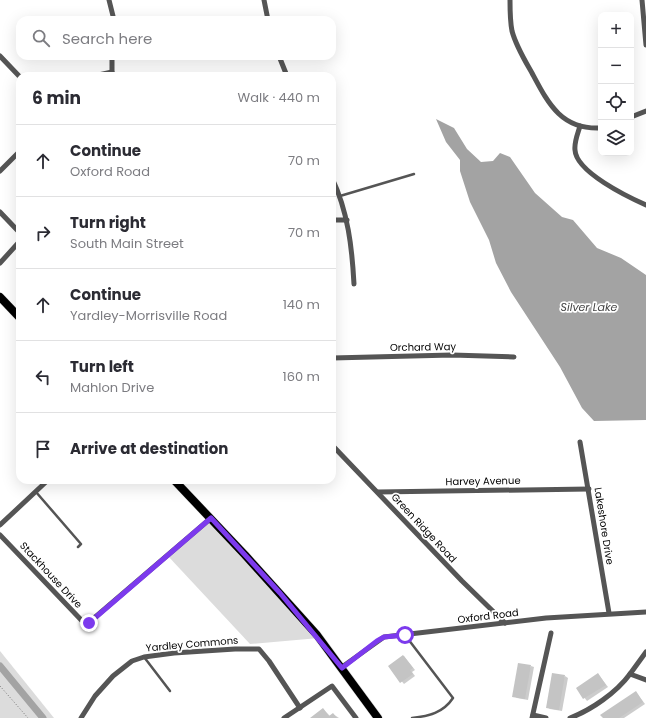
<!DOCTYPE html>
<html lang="en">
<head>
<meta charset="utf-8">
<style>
  body { margin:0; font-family:Poppins,sans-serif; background:#f7f7f7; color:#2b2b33 }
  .controls { position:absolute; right:12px; top:12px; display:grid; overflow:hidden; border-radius:8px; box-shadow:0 4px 16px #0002 }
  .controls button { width:36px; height:36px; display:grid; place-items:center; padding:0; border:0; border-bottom:1px solid #e1e1e2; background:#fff; color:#2b2b33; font:20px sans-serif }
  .stop { position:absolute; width:12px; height:12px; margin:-9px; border:3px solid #7c3aed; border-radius:50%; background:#fff }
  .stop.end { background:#7c3aed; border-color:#fff; box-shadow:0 1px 4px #0008 }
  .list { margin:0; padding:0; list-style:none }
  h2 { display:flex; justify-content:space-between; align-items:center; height:52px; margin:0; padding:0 16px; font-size:17px }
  h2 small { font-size:13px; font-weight:400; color:#7c7c81 }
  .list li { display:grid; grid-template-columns:26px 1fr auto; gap:12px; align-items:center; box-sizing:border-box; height:72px; padding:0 16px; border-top:1px solid #e1e1e2 }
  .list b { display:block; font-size:15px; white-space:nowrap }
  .list p { margin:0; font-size:13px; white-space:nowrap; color:#7c7c81 }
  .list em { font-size:13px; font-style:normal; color:#7c7c81 }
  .icon { flex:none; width:22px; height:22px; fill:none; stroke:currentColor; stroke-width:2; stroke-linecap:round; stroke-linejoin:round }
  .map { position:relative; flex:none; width:646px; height:718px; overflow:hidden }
  .search { position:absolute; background:#fff; box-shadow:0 4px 16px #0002; left:16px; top:16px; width:320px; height:44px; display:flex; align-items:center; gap:10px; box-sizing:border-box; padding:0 14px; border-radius:12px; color:#7c7c81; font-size:15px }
  .panel { position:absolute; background:#fff; box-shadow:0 4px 16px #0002; left:16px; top:72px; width:320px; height:412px; border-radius:12px }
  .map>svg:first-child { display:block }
  .green { fill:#dcdcdc }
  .water { fill:#a3a3a3 }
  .shadow { fill:#0003 }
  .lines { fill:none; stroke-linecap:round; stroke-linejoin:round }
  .canal { stroke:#a3a3a3; stroke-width:7 }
  .building { fill:#c4c4c4 }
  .primary-casing { stroke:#dbdbdb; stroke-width:9 }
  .path { stroke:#777; stroke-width:1; stroke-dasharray:1 2; stroke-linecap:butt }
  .lane { stroke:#555; stroke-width:2.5 }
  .street { stroke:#555; stroke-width:5 }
  .primary { stroke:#000; stroke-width:8 }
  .route { stroke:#7c3aed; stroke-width:5 }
  .labels { text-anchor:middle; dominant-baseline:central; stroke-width:3.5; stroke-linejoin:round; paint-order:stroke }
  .street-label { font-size:10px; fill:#000; stroke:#fff }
  .water-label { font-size:11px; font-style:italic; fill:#444; stroke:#fff }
</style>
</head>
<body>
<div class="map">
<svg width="646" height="718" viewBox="0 0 646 718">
  <rect width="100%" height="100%" fill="#fff"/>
  <!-- green -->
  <g class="green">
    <path d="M211,518L319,638L250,644L167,555Z"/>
    <path d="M0,651L54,718H0Z"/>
  </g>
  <!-- water -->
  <path class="water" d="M436,119L454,128L467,149L481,162L493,161L500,153L510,157L535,193L562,217L573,220L597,248L621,258L646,275V420L594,421L582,408L560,367L511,292L496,263L489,240L470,202L460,171V160L446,142Z"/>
  <!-- shadow -->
  <g class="shadow">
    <path d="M404,656L415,670L412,672L415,676L404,684L389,666Z"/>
    <path d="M531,666L534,667L528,700L517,698L514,696Z"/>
    <path d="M598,674L608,687L587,701L577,688Z"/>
    <path d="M565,676L568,678L562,711L550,709L547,707Z"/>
    <path d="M636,692L645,704L624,718H604Z"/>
    <path d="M323,709L330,716L333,714L339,718H312Z"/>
  </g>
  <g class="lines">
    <!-- canal -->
    <path class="canal" d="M0,666L43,718"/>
  </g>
  <!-- building -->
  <g class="building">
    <path d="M403,655L413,668L410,670L413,674L400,683L388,666Z"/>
    <path d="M518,663L531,665L525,699L512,697Z"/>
    <path d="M552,673L565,675L559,710L546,708Z"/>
    <path d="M598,673L606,685L583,699L576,688Z"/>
    <path d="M636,691L643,702L619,718H603L600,715Z"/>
    <path d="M323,708L329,716L333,713L337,718H310Z"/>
  </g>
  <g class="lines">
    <!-- primary casing -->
    <g class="primary-casing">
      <g id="primary">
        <path d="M0,297L20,318"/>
        <path d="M174,480L245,555L317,635L378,718"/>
      </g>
    </g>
    <!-- path -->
    <path class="path" d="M0,686L28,718"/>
    <!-- lane -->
    <g class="lane">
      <path d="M340,196L414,174"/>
      <path d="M36,492L81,544L78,547"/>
      <path d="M405,635L453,698C443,713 429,716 412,718"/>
      <path d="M144,657L170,691"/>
    </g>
    <!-- street -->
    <g class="street">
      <path d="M109,0L114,20"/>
      <path d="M264,0L268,20"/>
      <path d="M510,0C510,10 510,21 512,31C516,46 524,59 532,73C548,103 561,130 601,128"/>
      <path d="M642,0L646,45"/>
      <path d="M0,56L20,77"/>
      <path d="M279,56L287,76"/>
      <path d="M94,76L112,72"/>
      <path d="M112,76V56"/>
      <path d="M631,117L646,111"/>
      <path d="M580,126C578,133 574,142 575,150C576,172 628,197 646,205"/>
      <path d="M0,171L20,151"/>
      <path d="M332,178C348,212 352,247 354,284"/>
      <path d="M0,212L20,233"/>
      <path d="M332,220H347"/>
      <path d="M0,263L20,241"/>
      <path d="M332,358L452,355L514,357"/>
      <path d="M580,442L609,613"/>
      <path d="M332,445L462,581L505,623"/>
      <path d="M378,492L589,489"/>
      <path d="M0,525L48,480"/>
      <path d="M0,535L86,625L211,518"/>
      <path d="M646,652L630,674L646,680"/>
      <path d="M342,667L384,637L546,618L646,612"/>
      <path d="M533,715L546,718"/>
      <path d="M81,718L95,696L113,676L132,661L144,657L174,653L235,649H259L269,661L300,708"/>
      <path d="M284,718L332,686L356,718"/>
      <path d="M532,718L551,633"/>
      <path d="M570,718C591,710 616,693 630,674"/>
    </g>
    <!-- primary -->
    <use href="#primary" class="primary"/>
  </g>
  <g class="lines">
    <!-- route -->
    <path class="route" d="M89,623L211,518L280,593L342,668L377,641L384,637L405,635"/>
  </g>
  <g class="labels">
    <!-- street labels -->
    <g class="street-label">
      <text transform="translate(423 347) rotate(-1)">Orchard Way</text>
      <text transform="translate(483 481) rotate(-1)">Harvey Avenue</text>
      <text transform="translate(604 526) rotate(81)">Lakeshore Drive</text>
      <text transform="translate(424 528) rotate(47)">Green Ridge Road</text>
      <text transform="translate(51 575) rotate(47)">Stackhouse Drive</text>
      <text transform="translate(488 616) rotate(-7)">Oxford Road</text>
      <text transform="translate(192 644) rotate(-5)">Yardley Commons</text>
    </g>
    <!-- water labels -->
    <g class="water-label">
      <text x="589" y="307">Silver Lake</text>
    </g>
  </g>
</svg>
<div class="controls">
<button>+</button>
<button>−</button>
<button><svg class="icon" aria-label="locate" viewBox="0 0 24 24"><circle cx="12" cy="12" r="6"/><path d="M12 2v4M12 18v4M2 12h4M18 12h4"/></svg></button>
<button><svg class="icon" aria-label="layers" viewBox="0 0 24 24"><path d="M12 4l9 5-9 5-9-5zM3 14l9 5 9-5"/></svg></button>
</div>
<div class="stop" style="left:405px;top:635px"></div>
<div class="stop end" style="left:89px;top:623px"></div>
<div class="search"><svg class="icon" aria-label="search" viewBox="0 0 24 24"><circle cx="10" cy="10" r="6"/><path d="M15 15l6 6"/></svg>Search here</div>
<section class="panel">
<h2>6 min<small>Walk · 440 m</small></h2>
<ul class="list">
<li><svg class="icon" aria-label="ahead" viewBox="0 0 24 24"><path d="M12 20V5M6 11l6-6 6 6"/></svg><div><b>Continue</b><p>Oxford Road</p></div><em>70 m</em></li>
<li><svg class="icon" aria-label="right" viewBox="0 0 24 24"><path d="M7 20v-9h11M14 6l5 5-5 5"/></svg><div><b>Turn right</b><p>South Main Street</p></div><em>70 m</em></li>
<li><svg class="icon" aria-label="ahead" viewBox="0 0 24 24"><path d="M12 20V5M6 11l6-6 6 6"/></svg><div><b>Continue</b><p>Yardley-Morrisville Road</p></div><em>140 m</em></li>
<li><svg class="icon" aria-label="left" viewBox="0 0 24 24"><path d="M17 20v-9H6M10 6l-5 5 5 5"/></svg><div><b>Turn left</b><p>Mahlon Drive</p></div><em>160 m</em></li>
<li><svg class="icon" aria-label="arrive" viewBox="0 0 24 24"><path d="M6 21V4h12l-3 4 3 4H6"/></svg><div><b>Arrive at destination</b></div></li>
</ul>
</section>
</div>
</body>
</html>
